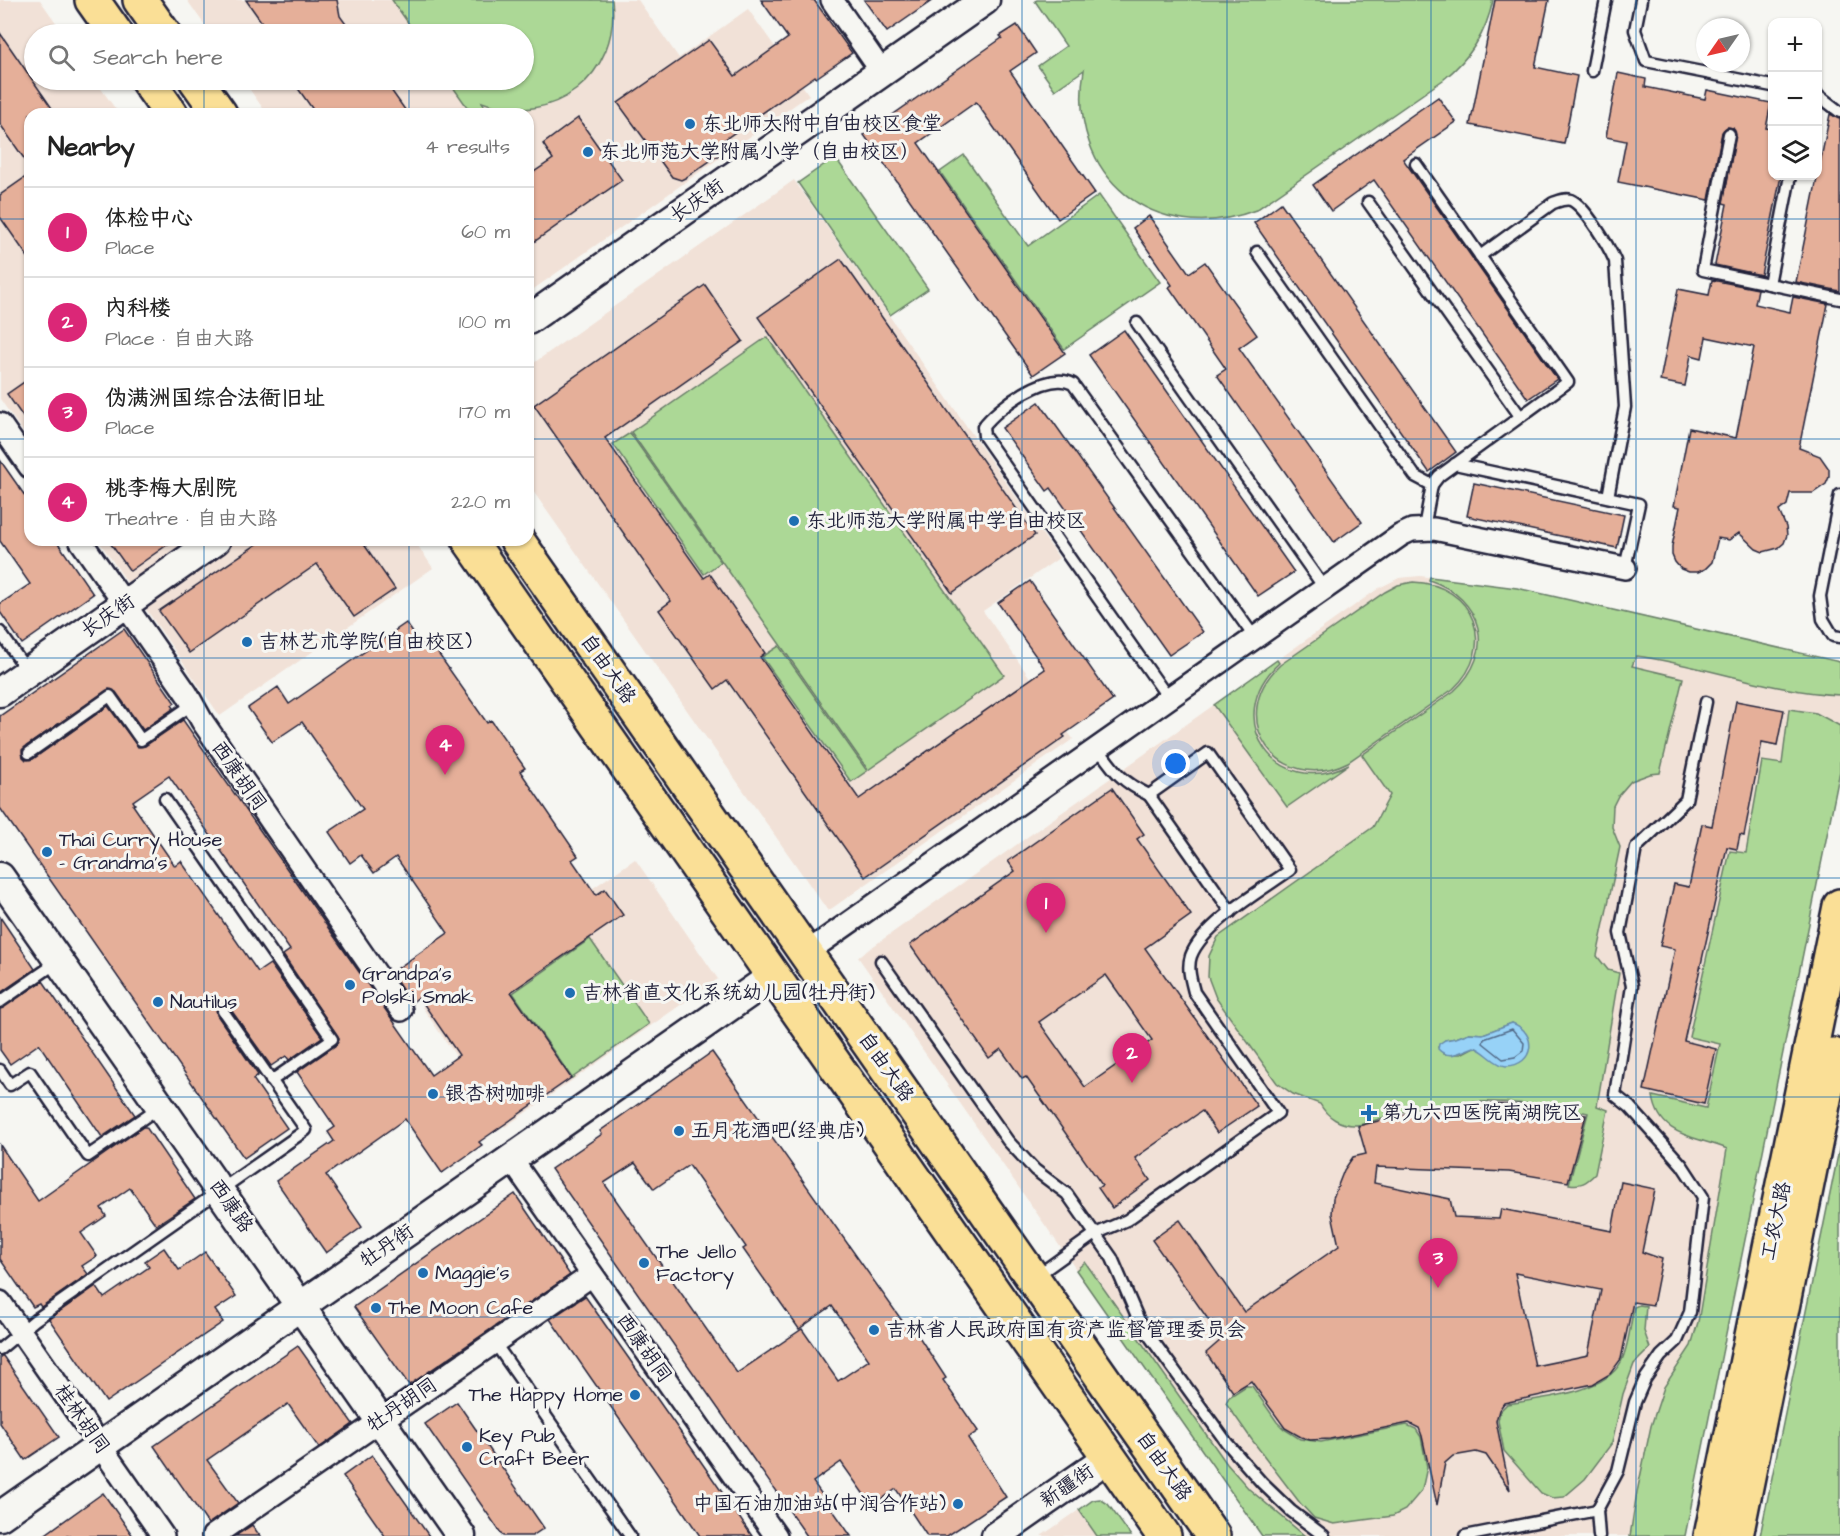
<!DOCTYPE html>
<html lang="en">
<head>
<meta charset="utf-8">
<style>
  body { margin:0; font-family:"Architects Daughter","LXGW WenKai TC",sans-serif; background:#f6f6f6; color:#222 }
  .controls { position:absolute; right:18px; top:18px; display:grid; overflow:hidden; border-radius:12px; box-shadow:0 2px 4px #0004 }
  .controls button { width:54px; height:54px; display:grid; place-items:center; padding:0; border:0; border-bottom:2px solid #e0e0e0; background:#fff; color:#222; font:30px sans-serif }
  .compass { position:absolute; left:1696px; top:18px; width:54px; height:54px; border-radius:50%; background:#fff; box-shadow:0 2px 4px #0004; rotate:236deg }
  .you { position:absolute; left:1176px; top:764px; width:21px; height:21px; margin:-15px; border:4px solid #fff; border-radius:50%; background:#1a73e8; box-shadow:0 0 0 9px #1a73e833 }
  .badge { display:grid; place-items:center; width:39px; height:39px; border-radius:50%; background:#db2777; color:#fff; font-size:20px; font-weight:700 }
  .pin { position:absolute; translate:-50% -50px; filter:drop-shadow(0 2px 3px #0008) }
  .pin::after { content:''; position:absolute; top:32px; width:21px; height:18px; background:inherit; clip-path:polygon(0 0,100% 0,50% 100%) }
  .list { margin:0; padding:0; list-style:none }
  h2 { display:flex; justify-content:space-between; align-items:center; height:78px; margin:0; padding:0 24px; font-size:26px }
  h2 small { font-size:20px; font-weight:400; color:#767676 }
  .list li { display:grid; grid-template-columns:39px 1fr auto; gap:18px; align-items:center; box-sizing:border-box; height:90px; padding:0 24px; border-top:2px solid #e0e0e0 }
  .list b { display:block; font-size:22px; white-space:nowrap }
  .list p { margin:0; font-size:20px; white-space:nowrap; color:#767676 }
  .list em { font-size:20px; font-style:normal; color:#767676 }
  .icon { flex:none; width:33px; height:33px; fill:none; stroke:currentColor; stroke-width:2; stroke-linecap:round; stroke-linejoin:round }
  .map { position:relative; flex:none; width:1840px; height:1536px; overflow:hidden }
  .search { position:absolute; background:#fff; box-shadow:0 2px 4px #0004; left:24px; top:24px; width:510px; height:66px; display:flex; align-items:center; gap:15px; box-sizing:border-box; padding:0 21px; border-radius:33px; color:#767676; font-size:22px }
  .panel { position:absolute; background:#fff; box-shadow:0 2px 4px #0004; left:24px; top:108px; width:510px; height:438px; border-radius:18px }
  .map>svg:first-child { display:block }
  .built { fill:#f1e1d7 }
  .green { fill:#acd896; stroke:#677d68; stroke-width:1.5; fill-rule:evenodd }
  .water { fill:#97d2f7; stroke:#688cac; stroke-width:1.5 }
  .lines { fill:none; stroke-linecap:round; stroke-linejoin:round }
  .shore { stroke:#516886; stroke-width:1.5 }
  .building { fill:#e5af99; stroke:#22223b; stroke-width:1.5; fill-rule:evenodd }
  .lane-casing { stroke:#22223b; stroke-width:15 }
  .street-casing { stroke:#22223b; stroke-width:26 }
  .secondary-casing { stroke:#22223b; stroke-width:33 }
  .primary-casing { stroke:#22223b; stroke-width:38 }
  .lane { stroke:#f6f6f2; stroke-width:10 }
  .street { stroke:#f6f6f2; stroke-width:21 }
  .secondary { stroke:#f6f6f2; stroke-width:28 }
  .primary { stroke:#fadf96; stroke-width:33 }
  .grid { fill:none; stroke:#1f6fb2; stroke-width:1.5; stroke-opacity:0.55 }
  .poi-dot { fill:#1f6fb2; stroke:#f6f6f2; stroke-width:2 }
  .labels { text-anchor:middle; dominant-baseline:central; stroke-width:6; stroke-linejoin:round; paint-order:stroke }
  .poi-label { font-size:20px; fill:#22223b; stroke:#f6f6f2; text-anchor:start }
  .street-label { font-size:20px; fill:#22223b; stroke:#f6f6f2 }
</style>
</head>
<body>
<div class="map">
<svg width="1840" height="1536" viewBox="0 0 1840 1536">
  <rect width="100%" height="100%" fill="#f6f6f2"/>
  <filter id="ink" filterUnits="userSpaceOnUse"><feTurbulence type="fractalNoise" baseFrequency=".0167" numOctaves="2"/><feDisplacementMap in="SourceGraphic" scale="12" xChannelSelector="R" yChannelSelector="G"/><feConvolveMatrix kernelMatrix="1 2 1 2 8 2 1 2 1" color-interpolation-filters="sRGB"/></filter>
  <g filter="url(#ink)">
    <!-- built -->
    <g class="built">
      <path d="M0,0H40L64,34H34V80H95L119,114H30V442L0,399Z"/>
      <path d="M187,0H638L679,58L748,9L809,95L528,293V114H267L243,80H524V34H211Z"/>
      <path d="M794,180L1059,558L983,611L1073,739L828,911L528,484V367Z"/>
      <path d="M98,540H414L433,568L220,716Z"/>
      <path d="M1420,576L1517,588L1840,662V771L1685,1536H1262L858,957L1379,588L1399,578Z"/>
      <path d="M635,859L718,979L505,1127L422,1007Z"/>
      <path d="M1079,1510L1097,1536H1041Z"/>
    </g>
    <!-- green -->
    <g class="green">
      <path d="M392,0H612C621,75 552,129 482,102L489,114H472L448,80H524V34H416Z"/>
      <path d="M1037,0H1493C1486,34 1470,58 1443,80L1256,210C1155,248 1066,177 1084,70L1055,90L1038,66L1066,46L1035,1Z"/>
      <path d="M964,155L1028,246L1099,195L1160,282L1064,349L940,172Z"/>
      <path d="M835,157L928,289L890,315L798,183Z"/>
      <path d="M767,337L1004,675L868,770L631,432Z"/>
      <path d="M630,433L721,562L704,574L613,444Z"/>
      <path d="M1430,577L1517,588L1840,662V695C1770,692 1704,665 1636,656L1632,666L1683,678L1660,773L1650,774L1631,781L1618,796L1613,806L1612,827L1620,847L1597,956L1608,970L1619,973L1597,1106L1608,1110L1595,1174C1586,1183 1581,1186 1569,1184L1588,1113C1535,1102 1481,1097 1428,1107C1415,1109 1401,1112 1388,1116C1378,1119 1367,1124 1357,1125C1341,1126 1327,1117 1320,1104L1293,1094L1277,1083L1216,998L1208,977L1209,956L1218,937L1373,827L1390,795L1362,755L1454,691C1497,652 1483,598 1429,580ZM1512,1023L1521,1028L1500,1064L1483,1051L1474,1047L1461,1054H1444L1438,1047L1445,1040L1456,1038L1469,1033L1483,1034Z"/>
      <path d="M1413,582C1475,584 1498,647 1453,689L1348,762C1279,797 1223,718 1280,665L1385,592L1398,585Z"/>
      <path d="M779,646L867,771L851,782L762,657Z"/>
      <path d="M1277,660L1279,663C1219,718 1277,802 1349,764L1287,807L1214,705Z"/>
      <path d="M1789,709L1816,713L1840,726V771L1685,1536H1630L1637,1492L1651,1426L1664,1387L1691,1346L1698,1322L1727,1149C1695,1136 1659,1137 1653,1096L1706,1108L1720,1044L1689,1037L1730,851L1746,853L1762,761L1782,764Z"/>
      <path d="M590,939L649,1024L572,1078L513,993Z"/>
      <path d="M1840,1145V1536H1760Z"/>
      <path d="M1085,1262L1227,1464L1249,1489L1305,1536H1262L1076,1270Z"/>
      <path d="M1639,1305L1646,1306L1644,1331L1650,1348L1634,1364L1623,1394L1612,1443L1585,1479L1564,1497L1552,1498L1541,1493L1504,1451L1498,1421L1500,1411L1507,1404C1540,1398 1604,1394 1621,1362C1629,1346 1630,1325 1634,1307Z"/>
      <path d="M1246,1386H1252L1277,1422L1284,1429L1300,1439L1321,1442L1407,1425L1416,1429L1421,1437L1427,1467L1422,1490L1405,1510L1393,1516L1334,1524L1314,1518L1300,1503L1252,1440L1226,1403L1229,1397Z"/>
      <path d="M1100,1499L1108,1504L1131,1536H1097L1079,1510L1093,1500Z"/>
    </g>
    <!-- water -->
    <path class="water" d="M1512,1023C1538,1032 1535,1066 1506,1066C1494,1065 1485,1050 1474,1047C1462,1051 1449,1061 1438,1049L1439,1044L1445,1040L1456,1038L1469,1033L1483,1034Z"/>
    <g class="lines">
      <!-- shore -->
      <path class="shore" d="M1512,1029L1524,1043L1523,1051L1515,1057L1503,1059L1483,1043L1484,1039Z"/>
    </g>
    <!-- building -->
    <g class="building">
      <path d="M246,0H337L340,16L353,34H270Z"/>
      <path d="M761,0H814L852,53L816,78L815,76L717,145L723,152L685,178L681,180L672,177L618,103L709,40L735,76L788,38Z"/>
      <path d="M864,0H933L887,32Z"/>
      <path d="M1495,0H1549L1535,67L1577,76L1564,144L1470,125Z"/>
      <path d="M1017,25L1036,53L1010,71L1095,193L1058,219L976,102L918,143L1065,353L1033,375L864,135L1002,38L1000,36Z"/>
      <path d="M0,33L56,114H30V167L0,124Z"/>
      <path d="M1618,73L1646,79L1645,87L1705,99L1707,90L1771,103L1766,128L1773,129V176H1781L1761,275L1715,265L1727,204L1723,203L1736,135L1733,128L1727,127L1722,132L1709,200L1618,182L1626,141L1606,137Z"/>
      <path d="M292,80H384L408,114H316Z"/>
      <path d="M1438,97L1456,122L1403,159L1557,379L1528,399L1374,180L1331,211L1313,185Z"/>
      <path d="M1830,114L1840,119V291L1796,282Z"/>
      <path d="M578,118L622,180L528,246V176L553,159L543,144Z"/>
      <path d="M30,174V260L0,217V195Z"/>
      <path d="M1281,203L1456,452L1429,472L1254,223Z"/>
      <path d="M1149,216L1189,273L1205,262L1257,335L1239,348L1362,522L1334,542L1217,375L1226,369L1169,287L1172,285L1133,228Z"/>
      <path d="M841,259L1035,535L952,593L758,317Z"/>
      <path d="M1712,280L1758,289L1755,304L1790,312L1793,297L1828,304L1799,448L1820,456L1829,469V477L1826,484L1813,493H1790L1787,505L1779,511L1786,527L1787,535L1784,543L1778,548L1763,552L1756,549L1739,533L1729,540L1718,538L1712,562L1705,569L1698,572H1689L1681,569L1675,562L1672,555V546L1680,507L1674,506L1689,428L1736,438L1754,347L1706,337L1702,358L1691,355L1685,386L1660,381L1678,289L1709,295Z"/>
      <path d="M705,285L743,341L605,438L704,578L710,574L765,653L760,657L859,799L1045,669L998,603L1030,581L1113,700L1063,735L1065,737L865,877L727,680L715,689L659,610L671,601L534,405Z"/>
      <path d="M1124,330L1294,572L1258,596L1089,355Z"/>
      <path d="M30,378V427L7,394Z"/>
      <path d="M1039,402L1203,632L1169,655L1051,488L1047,491L1002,428Z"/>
      <path d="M0,460L30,503V540H56L93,594L22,644L0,612V604L30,584L0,541Z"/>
      <path d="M1474,483L1624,515L1617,548L1467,516Z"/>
      <path d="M108,540H174L130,571Z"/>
      <path d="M263,540H361L395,589L354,617L317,564L189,653L159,611Z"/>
      <path d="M406,623L421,644L428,639L487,723L491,720L525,768L520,771L578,856L572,860L596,895L605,889L623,915L511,992L571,1078L479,1142L482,1145L442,1173L405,1119L326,1175L362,1227L326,1253L276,1181L334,1141L328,1132L335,1127L297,1072L336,1045L339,1038L283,955L290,950L169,776L133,801L135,804L133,805L175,866L181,861L258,972L270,964L322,1037L289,1060L286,1056L271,1066L229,1007L223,1004L217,1007V1015L258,1075L253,1079L287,1128L244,1158L0,808V716L124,629L175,703L172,705L174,708L143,730L116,692L109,689L25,747L22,750L23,757L26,760L33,759L108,706L138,747L145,746L183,720L431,1075L459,1055L419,997L411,1003L391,973L448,933L396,857L374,873L361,855L350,863L329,832L363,809L302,722L272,742L248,708L278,687L289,704Z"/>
      <path d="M1736,701L1784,710L1777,745L1762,742L1744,836L1740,835L1737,849L1727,847L1684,1041L1716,1049L1704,1104L1644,1090L1675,949L1660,946L1674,884L1689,887L1702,824L1712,826Z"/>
      <path d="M1112,788L1144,834L1137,839L1191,915L1145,948L1257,1106L1217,1133L1202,1111L1135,1158L1150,1180L1112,1208L1098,1188L1102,1185L1026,1077L1022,1079L1001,1049L989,1058L910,945L1015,871L1008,861ZM1106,975L1152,1040L1085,1087L1039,1022Z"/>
      <path d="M0,917L35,969L0,993Z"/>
      <path d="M43,981L135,1115L102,1137L39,1044L10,1064L0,1050V1009Z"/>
      <path d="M712,1052L910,1332L914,1329L946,1378L943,1380L978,1431L968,1438L1006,1497L947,1536H927L896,1489L872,1506L841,1462L813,1482L851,1536H807L551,1169L602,1134L600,1131ZM635,1163L654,1189L689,1165L746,1247L743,1249L799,1329L832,1306L869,1360L838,1381L802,1329L737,1373L604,1183Z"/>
      <path d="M1467,1104L1527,1105L1586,1115L1568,1182L1509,1172L1376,1167L1374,1183L1450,1199L1454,1217L1499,1219L1501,1209L1612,1231L1621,1182L1655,1189L1642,1252L1662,1259L1653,1305L1633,1302L1621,1359L1610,1374L1593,1384L1504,1403L1499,1410L1496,1421L1510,1490L1486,1455L1476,1452L1453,1456L1445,1463L1437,1505L1422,1436L1419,1428L1409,1423L1330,1439L1310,1440L1301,1437L1285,1428L1251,1381L1233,1392L1206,1353L1222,1339L1152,1240L1180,1220L1244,1312L1339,1246L1332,1214L1333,1198L1344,1170L1353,1157L1366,1154L1358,1126L1431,1108ZM1515,1273L1601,1290L1588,1355L1535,1366Z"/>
      <path d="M143,1127H146L195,1199L156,1225L130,1188L101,1208L106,1216L81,1233L97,1256L82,1266L88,1274L41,1307L39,1304L33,1307L0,1259V1145L38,1201Z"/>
      <path d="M515,1194L570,1275L409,1385L354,1307Z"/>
      <path d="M164,1248L179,1270L205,1252L236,1296L215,1310L223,1322L106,1402L49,1319L96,1286L104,1298L149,1267L145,1261Z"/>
      <path d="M585,1296L693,1450L752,1536H700L672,1495L550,1319Z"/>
      <path d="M298,1346L353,1424L319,1448L288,1404L207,1460L238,1503L208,1524L154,1446Z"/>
      <path d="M0,1356H3L59,1437L25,1460L0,1423Z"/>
      <path d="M457,1402L544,1528L532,1536H503L425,1424Z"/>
      <path d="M372,1455L429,1536H385L343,1476Z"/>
      <path d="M103,1493L133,1536H43Z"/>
      <path d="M252,1525L260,1536H235Z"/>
    </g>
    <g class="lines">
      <!-- lane casing -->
      <g class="lane-casing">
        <g id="lane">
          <path d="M1641,0L1635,30L1646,61L1772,86"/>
          <path d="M1592,71L1606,0"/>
          <path d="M1818,95L1840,112"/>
          <path d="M1729,134L1703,270L1840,299"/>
          <path d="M1416,164L1568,382L1439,476L1432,485L1424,528"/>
          <path d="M1368,202L1520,416"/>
          <path d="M1257,252L1415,476L1432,485"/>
          <path d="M1480,256L1553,203C1559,201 1565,198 1571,200C1585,206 1609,247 1615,261L1625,407L1608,497"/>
          <path d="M1769,284L1790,176"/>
          <path d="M1137,323L1325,589"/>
          <path d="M1455,464L1639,504L1625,568"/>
          <path d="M1840,495L1820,596L1823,619L1833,636L1840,637"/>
          <path d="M0,632L28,672"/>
          <path d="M1169,699L984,436L983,427C998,407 1048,370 1073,384L1255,638"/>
          <path d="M1098,748C1115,772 1122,782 1149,795"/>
          <path d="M29,753L110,696L141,740L193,704"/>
          <path d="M165,799L332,1039L271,1081"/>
          <path d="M881,961L1008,1141L1035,1170L1067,1194L1112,1258L1140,1323L1227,1443L1262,1483L1291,1511L1324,1536"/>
          <path d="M0,1002L59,961"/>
          <path d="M0,1070L10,1085L30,1072L88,1156L161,1106"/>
          <path d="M1035,1277L1095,1234L1127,1220L1278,1113L1194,992C1191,980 1187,968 1191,956C1203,924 1262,890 1290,870L1208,753L1149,795L1231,912"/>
          <path d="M494,1342L630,1536"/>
          <path d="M0,1349L35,1320L306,1130L223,1011"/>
          <path d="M1597,1510L1618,1471L1635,1402L1645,1379L1661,1356L1677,1341L1690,1312L1703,1197L1682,1165L1630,1107L1615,1095L1632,986L1620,933L1636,848L1686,800L1706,702"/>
          <path d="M1465,1536L1597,1510L1599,1536"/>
        </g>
      </g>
      <!-- street casing -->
      <g class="street-casing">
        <g id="street">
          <path d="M832,0L882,72"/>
          <path d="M0,424L30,467"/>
          <path d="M80,540L187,694L202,721L401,1010"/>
          <path d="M806,953L1401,535L1412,530L1434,529L1625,568"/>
          <path d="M511,1159L776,1536"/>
          <path d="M0,1302L163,1536"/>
          <path d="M213,1536L592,1275"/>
        </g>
      </g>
      <!-- secondary casing -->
      <g class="secondary-casing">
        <g id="secondary">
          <path d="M528,320L985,0"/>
          <path d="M0,692L216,540"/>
          <path d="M0,877L461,1536"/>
          <path d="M0,1516L773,976"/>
          <path d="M996,1536L1109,1457"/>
        </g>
      </g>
      <!-- primary casing -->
      <g class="primary-casing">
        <g id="primary">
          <path d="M92,0L116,34"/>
          <path d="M140,0L164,34"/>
          <path d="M147,80L171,114"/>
          <path d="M196,80L220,114"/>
          <path d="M469,540L1164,1536"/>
          <path d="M517,540L1213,1536"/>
          <path d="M1711,1536L1840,906"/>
          <path d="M1736,1536L1833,1055"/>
        </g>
      </g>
      <!-- lane -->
      <use href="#lane" class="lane"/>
      <!-- street -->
      <use href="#street" class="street"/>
      <!-- secondary -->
      <use href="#secondary" class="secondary"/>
      <!-- primary -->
      <use href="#primary" class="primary"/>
    </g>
  </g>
  <!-- grid -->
  <path class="grid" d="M204,0V34M409,0V34M613,0V1536M818,0V1536M1022,0V1536M1227,0V1536M1431,0V1536M1636,0V1536M204,80V114M409,80V114M0,219H30M528,219H1840M0,439H30M528,439H1840M204,540V1536M409,540V1536M0,658H1840M0,878H1840M0,1097H1840M0,1317H1840"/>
  <!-- markers -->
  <g class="poi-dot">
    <circle cx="690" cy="124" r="6"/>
    <circle cx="588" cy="152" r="6"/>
    <circle cx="794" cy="521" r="6"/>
    <circle cx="247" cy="642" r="6"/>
    <circle cx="47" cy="852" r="6"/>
    <circle cx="350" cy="985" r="6"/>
    <circle cx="570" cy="993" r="6"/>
    <circle cx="158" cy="1002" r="6"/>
    <circle cx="433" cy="1094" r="6"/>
    <path d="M1366 1104h6v6h6v6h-6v6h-6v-6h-6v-6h6z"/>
    <circle cx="679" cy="1131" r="6"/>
    <circle cx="644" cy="1263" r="6"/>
    <circle cx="423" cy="1273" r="6"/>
    <circle cx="376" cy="1308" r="6"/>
    <circle cx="874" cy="1330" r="6"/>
    <circle cx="635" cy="1395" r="6"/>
    <circle cx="467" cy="1447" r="6"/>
    <circle cx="958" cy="1504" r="6"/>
  </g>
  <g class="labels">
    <!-- poi labels -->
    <g class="poi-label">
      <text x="702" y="124">东北师大附中自由校区食堂</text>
      <text x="600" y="152">东北师范大学附属小学（自由校区）</text>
      <text x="806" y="521">东北师范大学附属中学自由校区</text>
      <text x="259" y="642">吉林艺术学院(自由校区)</text>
      <text x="59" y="840">Thai Curry House<tspan x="59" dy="23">- Grandma's</tspan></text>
      <text x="362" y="974">Grandpa's<tspan x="362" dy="23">Polski Smak</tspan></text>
      <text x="582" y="993">吉林省直文化系统幼儿园(牡丹街)</text>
      <text x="170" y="1002">Nautilus</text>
      <text x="445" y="1094">银杏树咖啡</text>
      <text x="1382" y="1113">第九六四医院南湖院区</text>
      <text x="691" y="1131">五月花酒吧(经典店)</text>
      <text x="656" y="1252">The Jello<tspan x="656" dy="23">Factory</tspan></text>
      <text x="435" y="1273">Maggie's</text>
      <text x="388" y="1308">The Moon Cafe</text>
      <text x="886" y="1330">吉林省人民政府国有资产监督管理委员会</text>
      <text x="623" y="1395" text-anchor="end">The Happy Home</text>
      <text x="479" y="1436">Key Pub<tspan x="479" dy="23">Craft Beer</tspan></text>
      <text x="946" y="1504" text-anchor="end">中国石油加油站(中润合作站)</text>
    </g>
    <!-- street labels -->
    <g class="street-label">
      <text transform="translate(697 201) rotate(-35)">长庆街</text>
      <text transform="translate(108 616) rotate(-35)">长庆街</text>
      <text transform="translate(608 669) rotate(55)">自由大路</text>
      <text transform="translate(239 776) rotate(55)">西康胡同</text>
      <text transform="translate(886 1067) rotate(55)">自由大路</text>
      <text transform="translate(231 1206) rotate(55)">西康路</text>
      <text transform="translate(1776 1221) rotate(-78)">工农大路</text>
      <text transform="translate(387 1246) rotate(-35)">牡丹街</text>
      <text transform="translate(644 1348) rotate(55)">西康胡同</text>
      <text transform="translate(402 1405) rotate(-34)">牡丹胡同</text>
      <text transform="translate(82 1419) rotate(55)">桂林胡同</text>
      <text transform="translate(1164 1466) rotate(55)">自由大路</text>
      <text transform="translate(1067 1486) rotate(-35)">新疆街</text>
    </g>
  </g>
</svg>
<div class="controls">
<button>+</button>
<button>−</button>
<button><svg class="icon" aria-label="layers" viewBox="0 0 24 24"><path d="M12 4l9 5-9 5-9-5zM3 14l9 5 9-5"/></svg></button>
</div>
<svg class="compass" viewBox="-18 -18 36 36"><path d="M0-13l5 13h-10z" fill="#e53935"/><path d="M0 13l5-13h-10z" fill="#767676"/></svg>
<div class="you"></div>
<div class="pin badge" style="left:1046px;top:933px">1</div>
<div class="pin badge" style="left:1132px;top:1083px">2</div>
<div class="pin badge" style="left:1438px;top:1288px">3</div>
<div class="pin badge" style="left:445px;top:775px">4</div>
<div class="search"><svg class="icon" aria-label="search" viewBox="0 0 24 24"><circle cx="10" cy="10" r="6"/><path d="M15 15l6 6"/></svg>Search here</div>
<section class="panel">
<h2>Nearby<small>4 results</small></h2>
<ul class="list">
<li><span class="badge">1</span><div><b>体检中心</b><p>Place</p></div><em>60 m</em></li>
<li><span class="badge">2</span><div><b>内科楼</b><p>Place · 自由大路</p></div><em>100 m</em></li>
<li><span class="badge">3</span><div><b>伪满洲国综合法衙旧址</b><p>Place</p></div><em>170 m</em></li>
<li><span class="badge">4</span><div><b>桃李梅大剧院</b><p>Theatre · 自由大路</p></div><em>220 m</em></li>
</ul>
</section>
</div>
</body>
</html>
